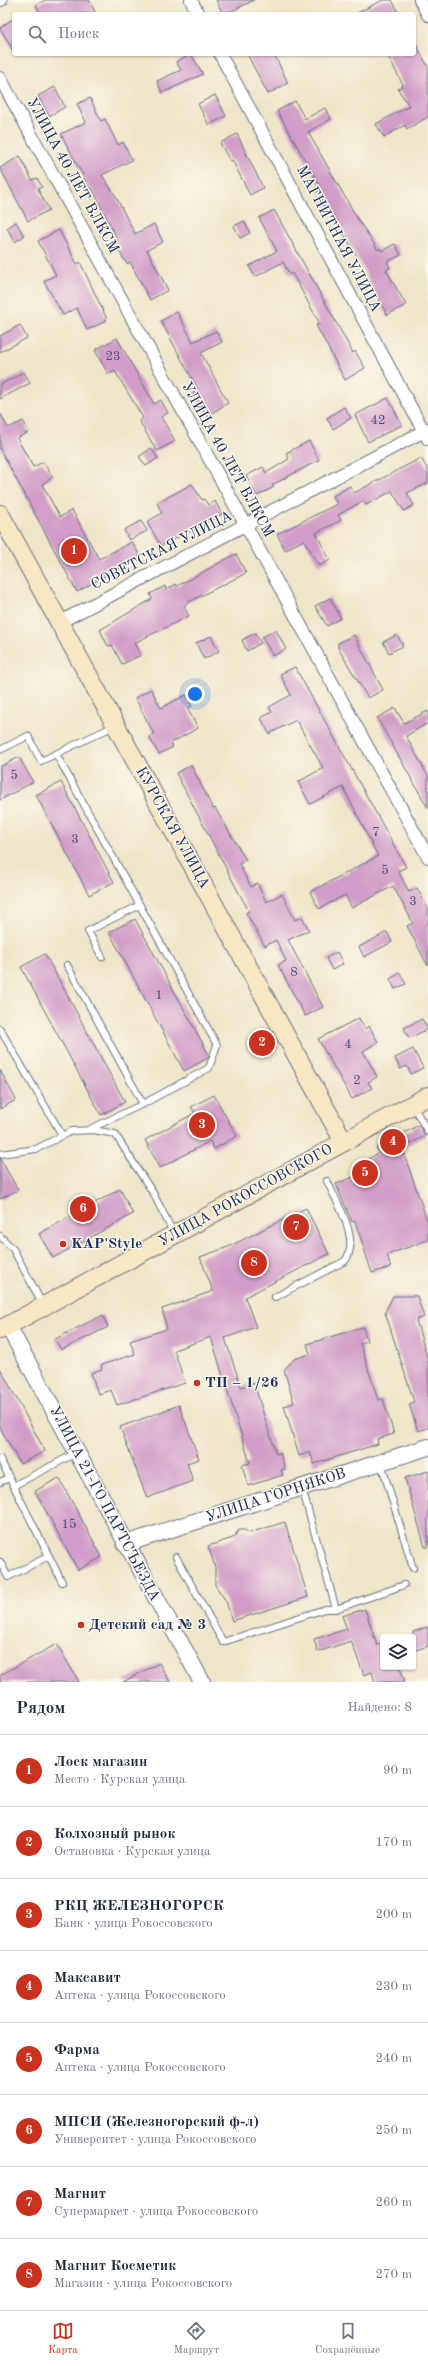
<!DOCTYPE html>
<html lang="ru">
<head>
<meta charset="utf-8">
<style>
  body { margin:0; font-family:"Old Standard TT",serif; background:#f6f6f7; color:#1f2937 }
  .controls { position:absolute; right:12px; bottom:12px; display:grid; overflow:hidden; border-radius:4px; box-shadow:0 1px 3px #0004 }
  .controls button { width:36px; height:36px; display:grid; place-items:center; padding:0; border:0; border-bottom:1px solid #e0e1e3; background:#fff; color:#1f2937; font:20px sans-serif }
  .you { position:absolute; left:195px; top:694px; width:14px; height:14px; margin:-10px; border:3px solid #fff; border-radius:50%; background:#1a73e8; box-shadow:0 0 0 6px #1a73e833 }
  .badge { display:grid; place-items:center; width:26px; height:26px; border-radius:50%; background:#c8321e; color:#fff; font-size:13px; font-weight:700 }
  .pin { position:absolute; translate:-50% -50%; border:2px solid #fff; box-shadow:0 1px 4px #0006 }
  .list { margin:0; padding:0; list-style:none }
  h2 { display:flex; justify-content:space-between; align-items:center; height:52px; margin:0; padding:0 16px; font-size:17px }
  h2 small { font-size:13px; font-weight:400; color:#747a83 }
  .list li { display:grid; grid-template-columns:26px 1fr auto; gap:12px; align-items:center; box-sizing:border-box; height:72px; padding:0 16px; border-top:1px solid #e0e1e3 }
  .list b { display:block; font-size:15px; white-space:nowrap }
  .list p { margin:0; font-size:13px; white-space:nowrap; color:#747a83 }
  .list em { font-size:13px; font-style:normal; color:#747a83 }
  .icon { flex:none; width:22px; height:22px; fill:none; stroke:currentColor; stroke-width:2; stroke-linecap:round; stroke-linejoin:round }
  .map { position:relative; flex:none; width:428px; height:1682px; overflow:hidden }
  .search { position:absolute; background:#fff; box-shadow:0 1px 3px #0004; left:12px; right:12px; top:12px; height:44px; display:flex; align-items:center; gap:10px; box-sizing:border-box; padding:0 14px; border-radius:4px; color:#747a83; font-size:15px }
  .sheet { height:628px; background:#fff }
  nav { display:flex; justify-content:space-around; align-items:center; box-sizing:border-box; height:56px; border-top:1px solid #e0e1e3; background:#fff; font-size:11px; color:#747a83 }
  nav a { display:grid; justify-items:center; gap:2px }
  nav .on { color:#c8321e }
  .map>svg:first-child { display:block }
  .building { fill:#d19dc8 }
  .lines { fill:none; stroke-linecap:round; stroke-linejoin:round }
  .service-casing { stroke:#656f83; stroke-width:8 }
  .minor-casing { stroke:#656f83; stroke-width:14 }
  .tertiary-casing { stroke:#656f83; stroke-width:18 }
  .secondary-casing { stroke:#656f83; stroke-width:20 }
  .service { stroke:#fff; stroke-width:6 }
  .minor { stroke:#fff; stroke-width:12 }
  .tertiary { stroke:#fff; stroke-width:16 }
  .secondary { stroke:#f9e7c3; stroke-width:18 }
  .poi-dot { fill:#c8321e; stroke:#fbf7ec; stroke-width:1.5 }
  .labels { text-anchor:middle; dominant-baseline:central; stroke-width:3; stroke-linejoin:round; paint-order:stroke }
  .number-label { font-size:13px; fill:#484a78 }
  .street-label { font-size:15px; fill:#1b2f5e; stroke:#fbf7ec }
  .poi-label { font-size:15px; font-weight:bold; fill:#1b2f5e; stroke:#fbf7ec; text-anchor:start }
</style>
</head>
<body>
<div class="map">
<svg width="428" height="1682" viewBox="0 0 428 1682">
  <rect width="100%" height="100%" fill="#fbf7ec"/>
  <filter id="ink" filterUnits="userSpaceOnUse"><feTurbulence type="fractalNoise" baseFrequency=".025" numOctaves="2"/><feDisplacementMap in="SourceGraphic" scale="8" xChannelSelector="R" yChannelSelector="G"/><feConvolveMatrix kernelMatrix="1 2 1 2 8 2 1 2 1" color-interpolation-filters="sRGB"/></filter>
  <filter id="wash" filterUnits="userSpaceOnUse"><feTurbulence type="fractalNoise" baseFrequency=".012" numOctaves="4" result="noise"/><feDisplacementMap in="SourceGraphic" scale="16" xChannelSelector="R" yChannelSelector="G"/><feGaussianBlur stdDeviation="0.9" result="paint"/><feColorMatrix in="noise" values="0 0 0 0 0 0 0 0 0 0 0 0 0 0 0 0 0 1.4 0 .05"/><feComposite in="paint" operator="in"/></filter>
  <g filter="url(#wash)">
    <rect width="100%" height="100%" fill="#efe5c8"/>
    <g id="blocks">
      <!-- building -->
      <g class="building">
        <path d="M45,0H89L96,14H41L36,5Z"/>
        <path d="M216,0H254L226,14H223Z"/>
        <path d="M383,0H392L399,14H355Z"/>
        <path d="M14,18V52L0,28Z"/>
        <path d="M414,40L428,67V117L407,129L405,125L384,137L376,124L409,106L398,89L403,85L387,54H414Z"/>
        <path d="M191,54L203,74L162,93L157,81L181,70L176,62Z"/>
        <path d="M247,54H274L288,83L268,94Z"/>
        <path d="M55,87L65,107L49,116L38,96Z"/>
        <path d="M215,95L226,116L209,125L198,104Z"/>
        <path d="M90,98L101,121L105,119L118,145L123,142L132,160L102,175L115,195L135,234L154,224L163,242L147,250L168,290L150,300L130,262L127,264L114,243L118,241L92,188L90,189L61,134L86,122L77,104Z"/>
        <path d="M295,101L305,119L325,108L331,119L308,132L357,218L378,250L380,248L381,251L395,244L401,255L387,262L390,268L386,270L406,305L387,315L359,260L317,187L320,186L277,111Z"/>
        <path d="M237,134L263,188L250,195L232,160L230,161L220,143Z"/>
        <path d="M20,156L32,180L37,178L42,187L38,189L49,210L28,221L0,168Z"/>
        <path d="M274,210L353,353L355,351L365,368L345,380L316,325L320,324L292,273L290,275L283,262L255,277L249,266L277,251L259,218Z"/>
        <path d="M244,221L250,233L240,238L234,226Z"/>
        <path d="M16,222L24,236L15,242L7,228Z"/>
        <path d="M59,230L77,264L80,262L106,317V321L87,330L77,308L63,315L44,281L56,275L38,241Z"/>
        <path d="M177,312L193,342L216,331L222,342L201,353L228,403L207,416L193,393L198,390L161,321Z"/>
        <path d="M20,325L27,338L0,352V336Z"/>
        <path d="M117,338L154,404L161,400L168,413L161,417L175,441L157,451L139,421L143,418L115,371L108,374L95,350Z"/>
        <path d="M24,372L30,383L0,399V385Z"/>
        <path d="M388,398L402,425L368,442L355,415Z"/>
        <path d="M344,407L351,418L333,429L327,418Z"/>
        <path d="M0,413L8,428L23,421L29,432L17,438L33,467L43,462L53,477L42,484L60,517L72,510L99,559L132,542L140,556L77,592L0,449Z"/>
        <path d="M309,441L319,460L272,485L274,487L257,496L246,476L263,467L266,473L289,459L286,453Z"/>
        <path d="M151,448L158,458L146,466L139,457Z"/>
        <path d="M421,458L428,470V483L407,493L414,505L404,511L392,491L366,505L363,501L338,515L341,520L316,533L330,560L319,566L304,540L285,550L277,534L337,504L333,496L350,486L354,493Z"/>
        <path d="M192,484L202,500L204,499L208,505L215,501L222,514L161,546L147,522L162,513L157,503Z"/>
        <path d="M141,521L147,531L129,540L124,530Z"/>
        <path d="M236,554L246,573L187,603L184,607L189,616L134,643L141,655L122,664L112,645L108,646L100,630L152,599L150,594L165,586L166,590L176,584L177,586Z"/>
        <path d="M330,598L341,618L327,626L315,606Z"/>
        <path d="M276,630L286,649L273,656L262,637Z"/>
        <path d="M255,633L261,643L247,651L242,640Z"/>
        <path d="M354,635L383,690L368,698L338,648V643Z"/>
        <path d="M397,635L403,646L389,653L383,642Z"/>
        <path d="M211,636L219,651L204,659L196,643Z"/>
        <path d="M295,667L406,867L398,871L409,892L417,888L428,908V966L407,926L413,923L393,886L352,908L345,895L319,909L310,892L378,856L343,787L310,804L298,782L323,768L296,720L269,734L261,718L272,712L269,707L291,695L280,674Z"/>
        <path d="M151,689L161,708L186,695L192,706L187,708L198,728L171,743L173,747L159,754L149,737L154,734L135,698Z"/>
        <path d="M395,708L404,723L428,711V723L406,736L428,776V808L377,718Z"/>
        <path d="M19,757L33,782L0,800V767Z"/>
        <path d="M191,765L213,809L215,808L246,860L239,864L251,887L257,883L266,902L282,894L295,920L302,917L309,930L288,940L323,1007L305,1016L278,965L286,961L276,940L265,946L246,913L249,911L239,893L176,773Z"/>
        <path d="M61,782L114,882L89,895L36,795Z"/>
        <path d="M135,919L209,1055L208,1058L184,1071L109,932Z"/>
        <path d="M387,932L392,942L364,957L359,947Z"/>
        <path d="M337,952L343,964L332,970L326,958Z"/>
        <path d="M45,954L125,1102L101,1115L21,967Z"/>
        <path d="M400,973L406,984L395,989L390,979Z"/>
        <path d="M359,1018L365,1029L369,1026L378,1042L363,1051L377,1077L368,1082L372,1088L352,1099L318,1039Z"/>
        <path d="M422,1019L428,1029L409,1038L404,1028Z"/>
        <path d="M413,1049L423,1068L411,1074L407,1066L400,1069L395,1058Z"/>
        <path d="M0,1070L16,1100L0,1109Z"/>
        <path d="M214,1095L237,1136L214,1149L210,1141L160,1168L145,1140L195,1113L191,1107Z"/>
        <path d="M419,1125L425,1136L402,1148L428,1223V1240L387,1255L391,1267L372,1273L355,1221L352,1222L336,1184L358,1175L354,1167L379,1153L376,1148Z"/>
        <path d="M0,1158L18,1190L0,1199Z"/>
        <path d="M120,1189L133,1214L53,1258L39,1234Z"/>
        <path d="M306,1208L329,1254L245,1297L256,1327L225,1338L241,1387L254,1383L276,1454L280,1453L285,1469L281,1470L283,1475L248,1486L242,1465L250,1463L211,1337L174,1350L185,1383L117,1405L111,1390L98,1394L91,1373L102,1369L101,1365L135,1354L130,1341L167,1329L162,1309L213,1291L200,1257L228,1247Z"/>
        <path d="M393,1296H417L424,1317L416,1320L428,1361V1428L418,1431L409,1404L414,1402L385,1312Z"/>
        <path d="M103,1315L108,1327L61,1350L55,1339Z"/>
        <path d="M363,1327L367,1341L360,1343L378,1400L383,1399L394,1434L377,1439L378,1444L314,1464L310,1452L299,1456L284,1406L294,1403L284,1370L294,1359L310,1354L307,1344Z"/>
        <path d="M0,1368L45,1451L20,1464L0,1427Z"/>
        <path d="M179,1405L199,1459L187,1463L193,1481L147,1498L120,1427Z"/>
        <path d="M428,1471V1547H425L405,1478Z"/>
        <path d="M59,1478L102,1557L78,1570L35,1491Z"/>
        <path d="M285,1522L308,1597L232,1621L226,1601L215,1585V1567L208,1546L233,1538L239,1530H245L249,1533Z"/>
        <path d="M365,1609L377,1645L383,1643V1667H400L405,1682H375L372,1672L364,1675L351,1641L318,1652L314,1639L347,1629L342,1616Z"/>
        <path d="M428,1627V1646L413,1651V1632Z"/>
        <path d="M57,1644L79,1682H0V1675Z"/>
        <path d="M159,1663L170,1682H123Z"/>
      </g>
    </g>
  </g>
  <g filter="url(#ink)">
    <use href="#blocks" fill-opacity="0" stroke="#656f83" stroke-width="1"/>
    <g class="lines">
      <!-- service casing -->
      <g class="service-casing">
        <g id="service">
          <path d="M0,750L28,736L41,761L114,726"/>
          <path d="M56,754L217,1045L209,1068L143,1104L67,965"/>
          <path d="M102,957L88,931L140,905"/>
          <path d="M0,1029L62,1135"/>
          <path d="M413,1106L428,1132"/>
          <path d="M90,1129L143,1104"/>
          <path d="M0,1154L36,1149L72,1131L94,1130L115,1134L153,1193L174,1234"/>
          <path d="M0,1236L13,1249L43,1305"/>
          <path d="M275,1297L345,1261C361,1240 337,1203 327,1181"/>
          <path d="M0,1459L62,1582"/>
          <path d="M381,1463L413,1568"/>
          <path d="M0,1482L9,1478"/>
          <path d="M13,1486L76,1453"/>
          <path d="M302,1488L336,1609L404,1585"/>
          <path d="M176,1557L223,1642L325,1609H336"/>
          <path d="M0,1562L8,1577L49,1556"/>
        </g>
      </g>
      <!-- minor casing -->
      <g class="minor-casing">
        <g id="minor">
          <path d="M0,0H1"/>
          <path d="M191,0L198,14"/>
          <path d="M420,0L428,15"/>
          <path d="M220,54L428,439"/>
          <path d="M0,78L428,857"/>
          <path d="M58,623L428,429"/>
        </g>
      </g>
      <!-- tertiary casing -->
      <g class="tertiary-casing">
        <g id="tertiary">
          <path d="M8,1326L202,1682"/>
          <path d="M125,1544L428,1447"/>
        </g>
      </g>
      <!-- secondary casing -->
      <g class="secondary-casing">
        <g id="secondary">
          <path d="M0,514L344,1142"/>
          <path d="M0,1330L428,1096"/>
        </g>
      </g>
      <!-- service -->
      <use href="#service" class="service"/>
      <!-- minor -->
      <use href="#minor" class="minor"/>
      <!-- tertiary -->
      <use href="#tertiary" class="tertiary"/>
      <!-- secondary -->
      <use href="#secondary" class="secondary"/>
    </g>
  </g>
  <!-- markers -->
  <g class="poi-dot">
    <circle cx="63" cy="1244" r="4"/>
    <circle cx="197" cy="1383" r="4"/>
    <circle cx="81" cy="1625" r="4"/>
  </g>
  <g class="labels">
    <!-- number labels -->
    <g class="number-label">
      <text x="113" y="356">23</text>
      <text x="378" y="420">42</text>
      <text x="14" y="775">5</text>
      <text x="376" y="832">7</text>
      <text x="75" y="839">3</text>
      <text x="385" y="870">5</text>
      <text x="413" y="901">3</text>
      <text x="294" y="972">8</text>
      <text x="159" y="995">1</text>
      <text x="348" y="1044">4</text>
      <text x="357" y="1080">2</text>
      <text x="69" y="1524">15</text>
    </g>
    <!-- street labels -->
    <g class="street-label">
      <text transform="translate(72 176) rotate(61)">УЛИЦА 40 ЛЕТ ВЛКСМ</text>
      <text transform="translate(338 239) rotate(62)">МАГНИТНАЯ УЛИЦА</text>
      <text transform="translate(227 460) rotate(61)">УЛИЦА 40 ЛЕТ ВЛКСМ</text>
      <text transform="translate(162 551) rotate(-27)">СОВЕТСКАЯ УЛИЦА</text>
      <text transform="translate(172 828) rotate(61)">КУРСКАЯ УЛИЦА</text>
      <text transform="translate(246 1196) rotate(-29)">УЛИЦА РОКОССОВСКОГО</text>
      <text transform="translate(276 1496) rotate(-18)">УЛИЦА ГОРНЯКОВ</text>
      <text transform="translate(104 1504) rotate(62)">УЛИЦА 21-ГО ПАРТСЪЕЗДА</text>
    </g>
    <!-- poi labels -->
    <g class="poi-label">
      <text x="71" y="1244">KAP'Style</text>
      <text x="205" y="1383">ТП – 1/26</text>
      <text x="89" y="1625">Детский сад № 3</text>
    </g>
  </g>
</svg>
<div class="controls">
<button><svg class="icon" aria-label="layers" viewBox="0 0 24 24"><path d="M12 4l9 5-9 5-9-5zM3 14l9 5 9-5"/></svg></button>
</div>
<div class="you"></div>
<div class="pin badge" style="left:74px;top:551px">1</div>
<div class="pin badge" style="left:262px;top:1043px">2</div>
<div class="pin badge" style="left:202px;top:1125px">3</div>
<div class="pin badge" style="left:393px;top:1142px">4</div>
<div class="pin badge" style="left:365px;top:1173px">5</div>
<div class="pin badge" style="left:83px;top:1209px">6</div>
<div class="pin badge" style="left:296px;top:1227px">7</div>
<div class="pin badge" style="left:254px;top:1263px">8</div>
<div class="search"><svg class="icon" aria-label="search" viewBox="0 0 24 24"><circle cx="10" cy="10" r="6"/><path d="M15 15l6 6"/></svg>Поиск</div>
</div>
<section class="sheet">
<h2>Рядом<small>Найдено: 8</small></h2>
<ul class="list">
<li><span class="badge">1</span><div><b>Лоск магазин</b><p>Место · Курская улица</p></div><em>90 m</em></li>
<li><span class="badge">2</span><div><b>Колхозный рынок</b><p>Остановка · Курская улица</p></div><em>170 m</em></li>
<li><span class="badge">3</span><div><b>РКЦ ЖЕЛЕЗНОГОРСК</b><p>Банк · улица Рокоссовского</p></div><em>200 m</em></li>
<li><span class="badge">4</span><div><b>Максавит</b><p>Аптека · улица Рокоссовского</p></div><em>230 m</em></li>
<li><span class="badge">5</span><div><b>Фарма</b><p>Аптека · улица Рокоссовского</p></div><em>240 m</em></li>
<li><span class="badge">6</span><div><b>МПСИ (Железногорский ф-л)</b><p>Университет · улица Рокоссовского</p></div><em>250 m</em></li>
<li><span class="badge">7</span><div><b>Магнит</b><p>Супермаркет · улица Рокоссовского</p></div><em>260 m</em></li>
<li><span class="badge">8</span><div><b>Магнит Косметик</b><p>Магазин · улица Рокоссовского</p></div><em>270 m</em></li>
</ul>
</section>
<nav>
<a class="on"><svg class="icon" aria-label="map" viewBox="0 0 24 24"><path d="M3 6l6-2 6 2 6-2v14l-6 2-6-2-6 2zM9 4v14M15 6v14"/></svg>Карта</a>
<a><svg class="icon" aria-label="directions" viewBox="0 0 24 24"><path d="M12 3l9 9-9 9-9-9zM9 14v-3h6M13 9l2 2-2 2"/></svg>Маршрут</a>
<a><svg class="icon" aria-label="saved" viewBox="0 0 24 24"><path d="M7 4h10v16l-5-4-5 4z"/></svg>Сохранённые</a>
</nav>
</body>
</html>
